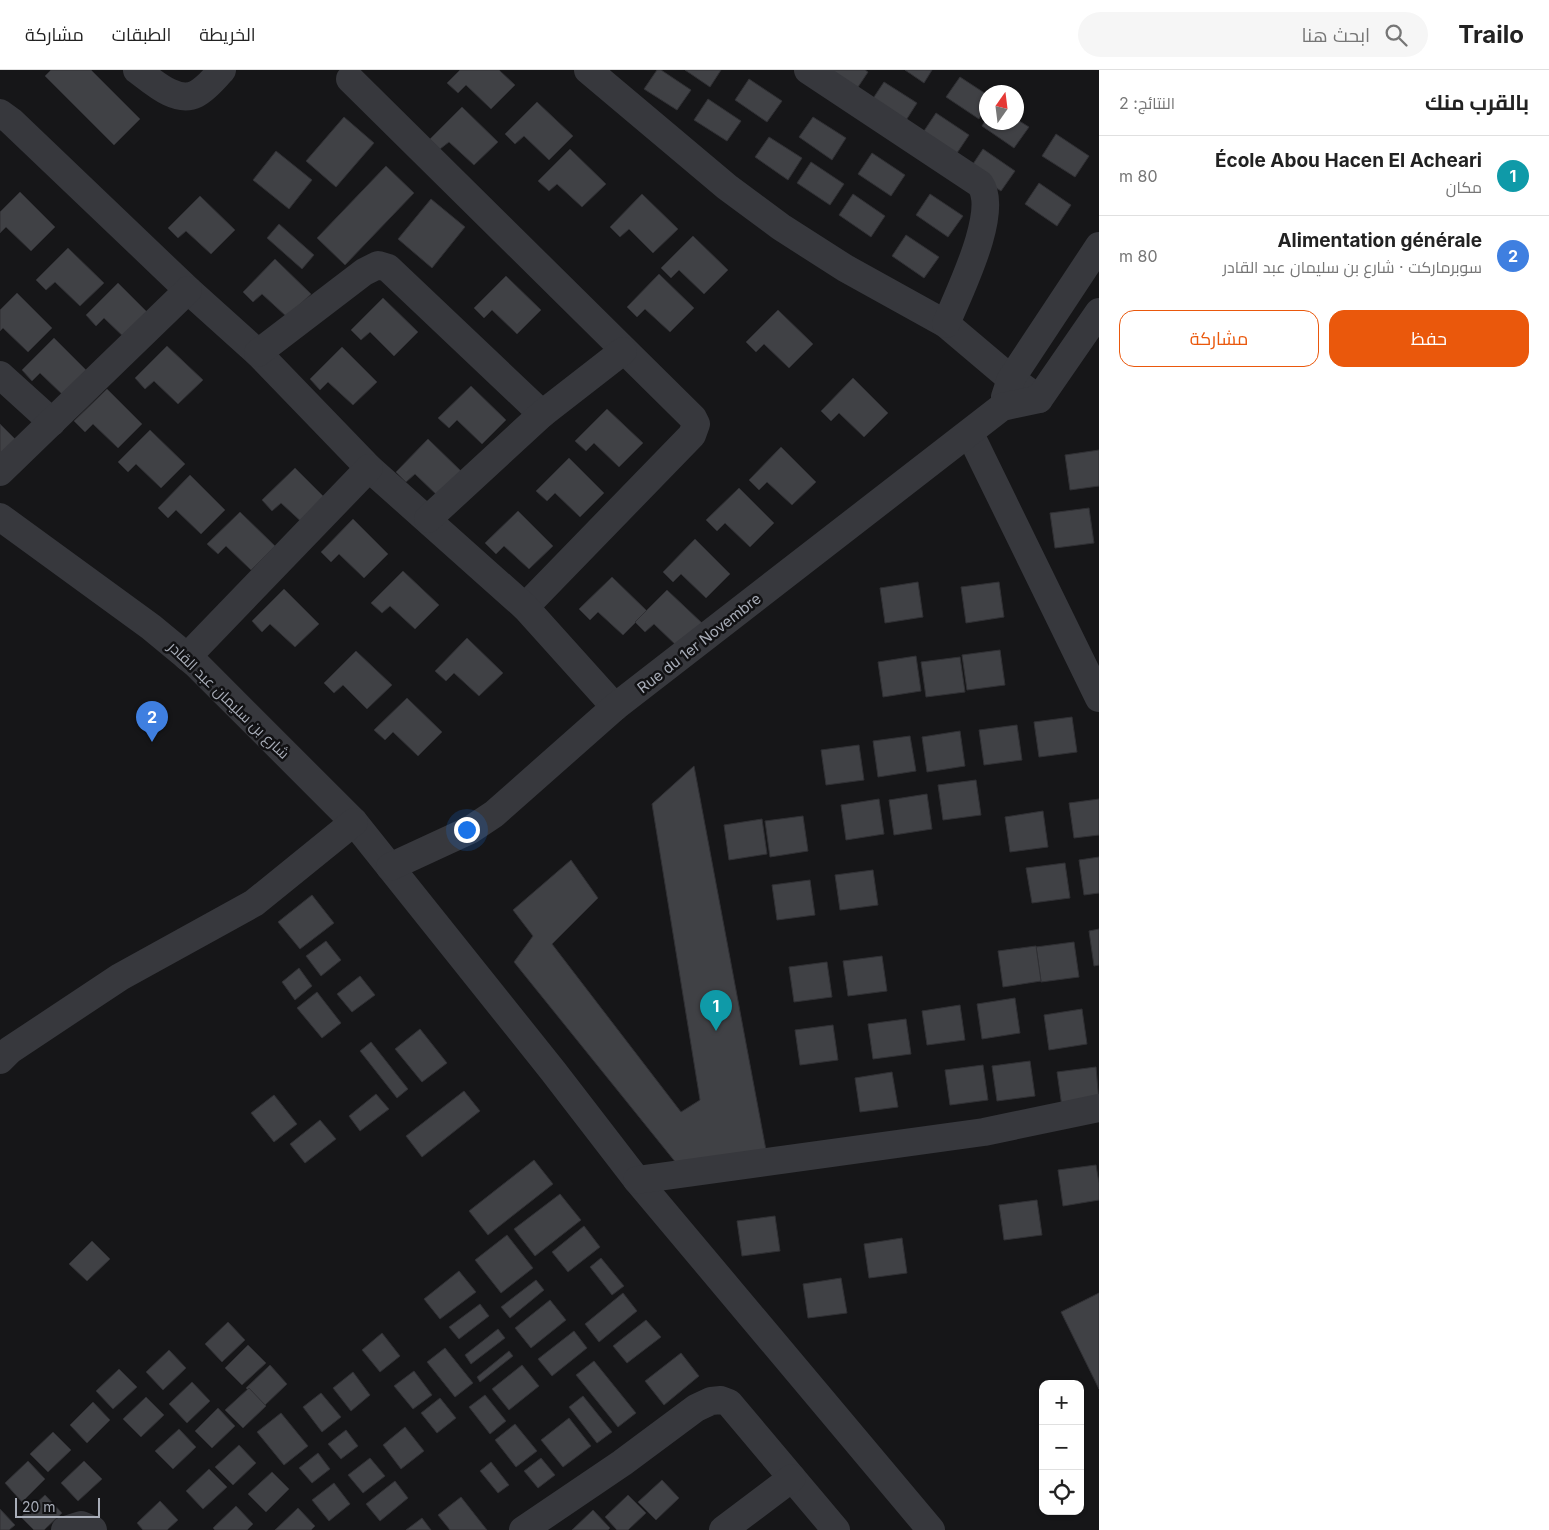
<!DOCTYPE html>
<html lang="ar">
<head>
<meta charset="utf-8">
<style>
  body { margin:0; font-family:Inter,Cairo,sans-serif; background:#f6f6f6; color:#222; direction:rtl }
  .controls { position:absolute; right:15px; bottom:15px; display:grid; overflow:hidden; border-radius:10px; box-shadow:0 1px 4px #0004 }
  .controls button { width:45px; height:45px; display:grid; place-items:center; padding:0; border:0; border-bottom:1px solid #e0e0e0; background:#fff; color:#222; font:25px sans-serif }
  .compass { position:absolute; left:979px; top:15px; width:45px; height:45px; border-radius:50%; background:#fff; box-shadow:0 1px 4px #0004; rotate:14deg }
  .scale { position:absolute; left:15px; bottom:12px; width:85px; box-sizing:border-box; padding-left:5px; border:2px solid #a8adb8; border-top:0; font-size:14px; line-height:18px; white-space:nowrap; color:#a8adb8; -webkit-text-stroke:4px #111113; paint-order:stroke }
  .you { position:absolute; left:466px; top:759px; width:18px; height:18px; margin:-12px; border:4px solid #fff; border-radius:50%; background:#1a73e8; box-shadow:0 0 0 8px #1a73e833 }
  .badge { display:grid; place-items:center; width:32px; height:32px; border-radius:50%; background:#ea580c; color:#fff; font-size:16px; font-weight:700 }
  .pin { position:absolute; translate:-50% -41px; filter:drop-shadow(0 1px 2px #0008) }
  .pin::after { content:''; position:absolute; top:26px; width:18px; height:15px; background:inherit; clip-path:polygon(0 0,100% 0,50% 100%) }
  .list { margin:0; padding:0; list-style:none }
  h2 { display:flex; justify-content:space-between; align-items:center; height:65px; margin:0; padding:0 20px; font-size:21px }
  h2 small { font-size:16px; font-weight:400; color:#767676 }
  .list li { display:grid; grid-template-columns:32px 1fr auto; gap:15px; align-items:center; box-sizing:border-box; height:80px; padding:0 20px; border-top:1px solid #e0e0e0 }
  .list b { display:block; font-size:19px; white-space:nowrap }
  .list p { margin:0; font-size:16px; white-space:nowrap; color:#767676 }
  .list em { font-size:16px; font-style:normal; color:#767676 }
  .actions { display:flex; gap:10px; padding:15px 20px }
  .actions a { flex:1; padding:11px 0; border:1px solid #ea580c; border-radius:15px; text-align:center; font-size:18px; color:#ea580c }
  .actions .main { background:#ea580c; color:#fff }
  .icon { flex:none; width:28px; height:28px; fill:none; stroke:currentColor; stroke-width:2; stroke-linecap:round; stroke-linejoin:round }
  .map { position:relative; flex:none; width:1099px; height:1460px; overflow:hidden; direction:ltr }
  header { display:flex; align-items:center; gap:30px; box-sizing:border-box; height:70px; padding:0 25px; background:#fff; border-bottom:1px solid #e0e0e0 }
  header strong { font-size:24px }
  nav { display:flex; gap:28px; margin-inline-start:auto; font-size:18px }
  .search { width:350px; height:45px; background:#f6f6f6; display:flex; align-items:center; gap:12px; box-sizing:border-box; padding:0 18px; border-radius:28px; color:#767676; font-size:19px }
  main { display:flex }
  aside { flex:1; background:#fff }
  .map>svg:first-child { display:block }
  .building { fill:#404145; stroke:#303034 }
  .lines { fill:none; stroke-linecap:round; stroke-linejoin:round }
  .minor { stroke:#37383d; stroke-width:28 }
  .labels { text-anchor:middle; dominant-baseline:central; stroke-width:5; stroke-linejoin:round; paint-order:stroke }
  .street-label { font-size:15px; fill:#a8adb8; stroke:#111113 }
</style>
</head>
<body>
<header>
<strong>Trailo</strong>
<div class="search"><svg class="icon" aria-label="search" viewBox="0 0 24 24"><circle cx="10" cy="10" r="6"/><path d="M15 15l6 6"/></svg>ابحث هنا</div>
<nav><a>الخريطة</a><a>الطبقات</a><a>مشاركة</a></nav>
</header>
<main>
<aside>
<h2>بالقرب منك<small>النتائج: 2</small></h2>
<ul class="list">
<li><span class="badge" style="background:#0f9aa8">1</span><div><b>École Abou Hacen El Acheari</b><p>مكان</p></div><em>80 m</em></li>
<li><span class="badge" style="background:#3f7fe0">2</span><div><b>Alimentation générale</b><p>سوبرماركت · شارع بن سليمان عبد القادر</p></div><em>80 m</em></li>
</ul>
<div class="actions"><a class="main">حفظ</a><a>مشاركة</a></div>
</aside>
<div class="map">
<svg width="1099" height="1460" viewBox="0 0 1099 1460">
  <rect width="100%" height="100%" fill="#161618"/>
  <!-- building -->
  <g class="building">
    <path d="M51,0H91L140,49L114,75L45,6Z"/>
    <path d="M460,0H499L515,15L491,39L466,15L458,23L447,13Z"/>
    <path d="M657,0H661L691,20L677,40L644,19Z"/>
    <path d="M685,0H721L710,17Z"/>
    <path d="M822,0H865L868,2L854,23Z"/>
    <path d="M905,0H932L924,13Z"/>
    <path d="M960,7L986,24V38L979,49L946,27Z"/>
    <path d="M749,9L782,31L767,52L735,30Z"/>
    <path d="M884,12L917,33L903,55L870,33Z"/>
    <path d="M708,29L741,51L727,71L694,50Z"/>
    <path d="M537,32L573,66L549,90L524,66L515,74L505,64Z"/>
    <path d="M462,37L498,72L474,95L449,72L440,79L430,69Z"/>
    <path d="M936,43L969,65L955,86L922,64Z"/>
    <path d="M344,47L374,73L336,117L306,91Z"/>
    <path d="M813,47L846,68L832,90L799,67Z"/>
    <path d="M986,49V52H1016V49L1029,57L1014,78L982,56Z"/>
    <path d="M1056,64L1089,86L1075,107L1042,86Z"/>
    <path d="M769,67L802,88L788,110L755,87Z"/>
    <path d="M570,79L606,114L582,137L557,114L549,121L538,111Z"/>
    <path d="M983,79L1015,101L1001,121L969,100Z"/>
    <path d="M276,81L312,110L289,139L253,110Z"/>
    <path d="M872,83L905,105L891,126L858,104Z"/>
    <path d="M811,92L844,114L830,135L797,113Z"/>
    <path d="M386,96L414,123L345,195L317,168Z"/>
    <path d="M1039,113L1071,135L1057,156L1025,134Z"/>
    <path d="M20,122L55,157L31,181L6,157L0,163V142Z"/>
    <path d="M642,124L678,159L653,183L629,159L620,167L610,157Z"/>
    <path d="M853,124L885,146L871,167L839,145Z"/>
    <path d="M930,124L963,146L948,167L916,145Z"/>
    <path d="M200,126L235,160L211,184L186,161L178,168L168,158Z"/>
    <path d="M431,129L465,157L432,198L398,169Z"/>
    <path d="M279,154L314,185L302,199L267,168Z"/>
    <path d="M906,165L939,187L924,208L892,186Z"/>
    <path d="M693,166L728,200L704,224L679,200L671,208L661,198Z"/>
    <path d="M68,178L104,213L80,236L55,212L46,220L36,210Z"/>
    <path d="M275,189L311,224L287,247L262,224L253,232L243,222Z"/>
    <path d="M659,204L694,238L670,262L645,239L637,247L627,237Z"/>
    <path d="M506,206L541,240L517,264L492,240L484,248L474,238Z"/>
    <path d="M118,213L153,248L129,272L104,248L96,256L86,245Z"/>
    <path d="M17,223L52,258L28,282L3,258L0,261V240Z"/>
    <path d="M383,228L418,262L394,286L370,262L361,270L351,260Z"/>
    <path d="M778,240L813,274L789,298L764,274L756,282L746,272Z"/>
    <path d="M54,268L89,303L65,327L40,303L32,311L22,300Z"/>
    <path d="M167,276L203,310L178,334L154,311L145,319L135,308Z"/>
    <path d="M342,277L377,312L353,335L328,312L320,320L310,309Z"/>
    <path d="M853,308L888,343L864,367L839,343L831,351L821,341Z"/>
    <path d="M471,316L506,350L482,374L457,350L449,358L438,348Z"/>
    <path d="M107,319L142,354L118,378L93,354L85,362L74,351Z"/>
    <path d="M607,339L643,373L619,397L594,373L586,381L575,371Z"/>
    <path d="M0,354L15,369L0,384Z"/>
    <path d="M150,360L185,394L161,418L136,394L128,402L118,392Z"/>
    <path d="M428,369L464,404L440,428L415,404L406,412L396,402Z"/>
    <path d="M781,377L816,412L792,435L767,412L759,420L749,410Z"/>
    <path d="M1099,380V416L1070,420L1065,385Z"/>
    <path d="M569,388L604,423L580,447L555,423L547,431L536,421Z"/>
    <path d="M295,398L330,433L306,456L281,433L272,441L262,430Z"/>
    <path d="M190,405L225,440L201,464L176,440L168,448L158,438Z"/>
    <path d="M739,418L774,453L750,477L725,453L717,461L706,450Z"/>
    <path d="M1089,438L1094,473L1055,478L1050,443Z"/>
    <path d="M518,441L553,476L529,499L504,476L496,484L485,473Z"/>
    <path d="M240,442L275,476L251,500L226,476L218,484L207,474Z"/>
    <path d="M353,449L388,484L364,508L339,484L331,492L321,482Z"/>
    <path d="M695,469L730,504L706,528L681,504L673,512L663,502Z"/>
    <path d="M403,501L439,535L415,559L390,536L382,543L371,533Z"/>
    <path d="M612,507L647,541L623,565L598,542L590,550L579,539Z"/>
    <path d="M918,512L923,547L885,553L880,518Z"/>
    <path d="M999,512L1004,547L966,553L961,517Z"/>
    <path d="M284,519L319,554L295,577L270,554L262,562L252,551Z"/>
    <path d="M667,520L703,554L679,578L654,554L645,562L635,552Z"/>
    <path d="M467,568L503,603L479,626L454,603L446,611L435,601Z"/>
    <path d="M1000,580L1005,615L967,620L962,585Z"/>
    <path d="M356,581L392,615L367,639L343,615L334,623L324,613Z"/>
    <path d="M916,586L921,621L883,627L878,592Z"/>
    <path d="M960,587L965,622L926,627L921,592Z"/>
    <path d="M407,628L442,662L418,686L393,662L385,670L374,660Z"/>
    <path d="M1072,647L1077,682L1039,687L1034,652Z"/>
    <path d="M1017,655L1022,690L984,695L979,660Z"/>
    <path d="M960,661L965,696L927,702L922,667Z"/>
    <path d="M910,666L916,701L878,707L873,671Z"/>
    <path d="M859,675L864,710L826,715L821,680Z"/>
    <path d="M694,696L766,1080L681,1099L514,892L533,866L513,840L571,790L598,828L552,874L681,1042L700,1030L652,734Z"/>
    <path d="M976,710L981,745L943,750L938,715Z"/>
    <path d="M927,724L932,759L894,765L889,730Z"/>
    <path d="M879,729L884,764L846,770L841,735Z"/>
    <path d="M1099,729V765L1074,768L1069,733Z"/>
    <path d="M1043,741L1048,777L1010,782L1005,747Z"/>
    <path d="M803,746L808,781L770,787L765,751Z"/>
    <path d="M762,749L767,784L729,790L724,755Z"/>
    <path d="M1099,787V823L1084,825L1079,790Z"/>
    <path d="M1065,793L1070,828L1032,833L1026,798Z"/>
    <path d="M873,800L878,835L840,840L835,805Z"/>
    <path d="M810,810L815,845L777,850L772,815Z"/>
    <path d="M312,825L334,853L300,879L278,852Z"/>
    <path d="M1099,859V895L1094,896L1089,861Z"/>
    <path d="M326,871L341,890L321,906L306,886Z"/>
    <path d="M1074,872L1079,907L1041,912L1036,877Z"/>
    <path d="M1036,876L1041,911L1003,917L998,881Z"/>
    <path d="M882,886L887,921L848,926L843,891Z"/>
    <path d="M827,892L832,927L794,932L789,897Z"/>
    <path d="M299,898L312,916L295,930L282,912Z"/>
    <path d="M360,906L375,925L352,942L337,924Z"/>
    <path d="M317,922L341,953L322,968L297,938Z"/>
    <path d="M1015,928L1020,963L982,969L977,934Z"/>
    <path d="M960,935L965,970L927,975L922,941Z"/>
    <path d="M1082,939L1087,974L1049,980L1044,945Z"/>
    <path d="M906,949L911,984L873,989L868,954Z"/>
    <path d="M833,955L838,990L800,995L795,960Z"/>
    <path d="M420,959L447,993L422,1012L395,979Z"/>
    <path d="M371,972L408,1019L397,1028L360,981Z"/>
    <path d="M1030,991L1035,1026L997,1031L992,996Z"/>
    <path d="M983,995L988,1030L950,1035L945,1000Z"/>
    <path d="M1096,997L1099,1032L1062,1037L1057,1002Z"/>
    <path d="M892,1002L898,1037L860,1042L855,1008Z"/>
    <path d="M464,1021L480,1041L422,1087L406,1066Z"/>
    <path d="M376,1024L389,1039L360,1061L349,1046Z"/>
    <path d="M274,1025L297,1054L274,1072L251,1043Z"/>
    <path d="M320,1050L336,1069L305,1093L290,1074Z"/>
    <path d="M534,1090L553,1114L488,1165L469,1141Z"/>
    <path d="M1096,1095L1099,1113V1130L1063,1136L1058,1100Z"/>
    <path d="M560,1124L581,1150L535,1186L514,1159Z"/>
    <path d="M1037,1130L1042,1165L1004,1170L999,1135Z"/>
    <path d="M775,1146L780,1181L742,1186L737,1151Z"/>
    <path d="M584,1156L600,1177L568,1202L552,1182Z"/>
    <path d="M507,1165L533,1198L501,1223L475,1190Z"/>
    <path d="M902,1168L907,1203L869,1208L864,1174Z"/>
    <path d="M92,1171L110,1189L87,1211L69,1194Z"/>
    <path d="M601,1188L624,1216L612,1225L590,1197Z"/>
    <path d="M459,1201L476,1222L440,1249L424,1229Z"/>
    <path d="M841,1208L847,1243L808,1248L803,1214Z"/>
    <path d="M536,1210L544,1220L510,1248L501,1237Z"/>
    <path d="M623,1223L637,1241L599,1272L585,1254Z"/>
    <path d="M1099,1223V1319L1061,1242Z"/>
    <path d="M550,1230L566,1250L531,1278L515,1258Z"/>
    <path d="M480,1234L489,1246L459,1269L449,1257Z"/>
    <path d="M646,1250L661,1267L627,1293L613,1276Z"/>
    <path d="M228,1252L245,1270L222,1292L205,1274Z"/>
    <path d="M498,1259L505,1268L471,1294L465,1285Z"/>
    <path d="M574,1261L587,1278L552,1306L538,1289Z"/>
    <path d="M382,1263L400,1286L380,1302L362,1280Z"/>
    <path d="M248,1275L266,1293L242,1315L225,1298Z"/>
    <path d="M445,1278L473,1313L455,1327L427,1292Z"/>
    <path d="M169,1280L186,1298L163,1320L146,1302Z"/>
    <path d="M509,1281L513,1286L480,1312L477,1307Z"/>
    <path d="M681,1283L699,1306L664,1335L645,1311Z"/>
    <path d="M594,1291L636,1343L618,1357L576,1305Z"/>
    <path d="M270,1295L287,1314L264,1336L246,1318Z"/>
    <path d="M522,1295L539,1316L509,1340L492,1319Z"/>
    <path d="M119,1299L137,1317L113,1339L96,1321Z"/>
    <path d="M414,1301L432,1325L413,1339L394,1316Z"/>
    <path d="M353,1302L370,1325L351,1341L333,1318Z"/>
    <path d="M192,1312L210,1331L187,1353L169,1334Z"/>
    <path d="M249,1318L266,1336L243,1358L225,1340Z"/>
    <path d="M321,1323L341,1347L322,1362L303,1337Z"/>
    <path d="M485,1325L506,1351L490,1364L469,1337Z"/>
    <path d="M583,1326L612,1362L597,1373L569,1337Z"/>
    <path d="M146,1327L164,1345L141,1367L123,1349Z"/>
    <path d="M440,1328L456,1348L437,1363L421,1343Z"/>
    <path d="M93,1332L110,1350L87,1373L70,1355Z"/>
    <path d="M218,1338L235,1356L212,1378L195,1361Z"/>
    <path d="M281,1343L308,1376L284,1395L257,1362Z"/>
    <path d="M569,1348L591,1376L563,1397L541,1370Z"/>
    <path d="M515,1354L537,1381L516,1397L495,1370Z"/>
    <path d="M405,1357L424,1381L401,1399L383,1375Z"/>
    <path d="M179,1359L196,1377L173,1399L155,1381Z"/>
    <path d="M346,1360L358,1376L341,1389L328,1374Z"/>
    <path d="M53,1362L71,1380L48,1402L30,1384Z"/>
    <path d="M239,1375L256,1393L233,1415L215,1397Z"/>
    <path d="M318,1383L330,1399L312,1413L299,1398Z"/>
    <path d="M370,1388L385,1406L363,1423L348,1405Z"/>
    <path d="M541,1388L555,1405L538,1418L524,1401Z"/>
    <path d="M28,1391L45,1409L22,1432L5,1413Z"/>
    <path d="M84,1391L102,1409L78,1431L61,1413Z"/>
    <path d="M491,1392L509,1415L498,1423L480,1401Z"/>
    <path d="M209,1399L227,1417L203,1439L186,1421Z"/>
    <path d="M272,1402L289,1419L266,1442L248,1424Z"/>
    <path d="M662,1410L679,1428L656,1450L638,1432Z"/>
    <path d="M395,1411L408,1428L380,1451L366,1434Z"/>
    <path d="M334,1413L350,1434L329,1451L312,1430Z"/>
    <path d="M45,1425L62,1443L44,1460H34L21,1447Z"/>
    <path d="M628,1425L646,1443L628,1460H617L605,1447Z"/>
    <path d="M461,1427L487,1460H450L438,1445Z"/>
    <path d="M160,1431L178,1450L167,1460H143L137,1453Z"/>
    <path d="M236,1436L253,1454L247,1460H215L213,1458Z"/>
    <path d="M298,1438L315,1456L311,1460H275Z"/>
    <path d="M0,1439L15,1455L9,1460H0Z"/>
    <path d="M593,1440L610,1458L608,1460H572Z"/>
    <path d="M422,1448L431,1460H406Z"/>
  </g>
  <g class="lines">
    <!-- minor -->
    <g class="minor">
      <path d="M137,0C152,11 176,34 196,24C206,19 215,8 222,0"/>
      <path d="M588,0L727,117L781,157L845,198L946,254L1011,309L1039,329"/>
      <path d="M808,0L980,114C1000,142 958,224 946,254"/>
      <path d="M350,9L693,348L696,354L692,365L525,537"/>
      <path d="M0,43L11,51L188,220L258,283L369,398L525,537L615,637"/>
      <path d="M258,283L364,202L378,195L388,198L542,344"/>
      <path d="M0,305L52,352"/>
      <path d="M1005,327L1011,309L1099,176"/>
      <path d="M970,364L1099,628"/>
      <path d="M0,402L188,220"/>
      <path d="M0,447L151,557L197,595L354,752L553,1001L637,1110L931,1460"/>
      <path d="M428,449L542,344L623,281"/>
      <path d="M187,587L369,398"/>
      <path d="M390,797L470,760L494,744L615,637L1002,337L1039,329L1099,242"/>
      <path d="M0,990L10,980L120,907L254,833L354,752"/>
      <path d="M637,1110L984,1062L1099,1038"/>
      <path d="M65,1460L81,1455L93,1460"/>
      <path d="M523,1460L622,1393L696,1338L711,1331L721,1330L729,1333L836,1460"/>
      <path d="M723,1460L792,1408"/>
    </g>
  </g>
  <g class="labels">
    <!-- street labels -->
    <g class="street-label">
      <text transform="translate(699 573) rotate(-38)">Rue du 1er Novembre</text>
      <text transform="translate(229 630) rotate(44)">شارع بن سليمان عبد القادر</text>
    </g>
  </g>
</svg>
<div class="controls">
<button>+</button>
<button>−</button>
<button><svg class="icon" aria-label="locate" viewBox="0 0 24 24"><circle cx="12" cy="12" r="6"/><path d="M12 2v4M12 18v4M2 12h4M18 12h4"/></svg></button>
</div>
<svg class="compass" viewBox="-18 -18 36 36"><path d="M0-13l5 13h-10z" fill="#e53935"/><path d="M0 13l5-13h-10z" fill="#767676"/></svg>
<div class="scale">20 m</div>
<div class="you"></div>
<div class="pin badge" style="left:716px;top:961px;background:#0f9aa8">1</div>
<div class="pin badge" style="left:152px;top:672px;background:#3f7fe0">2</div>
</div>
</main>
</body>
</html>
